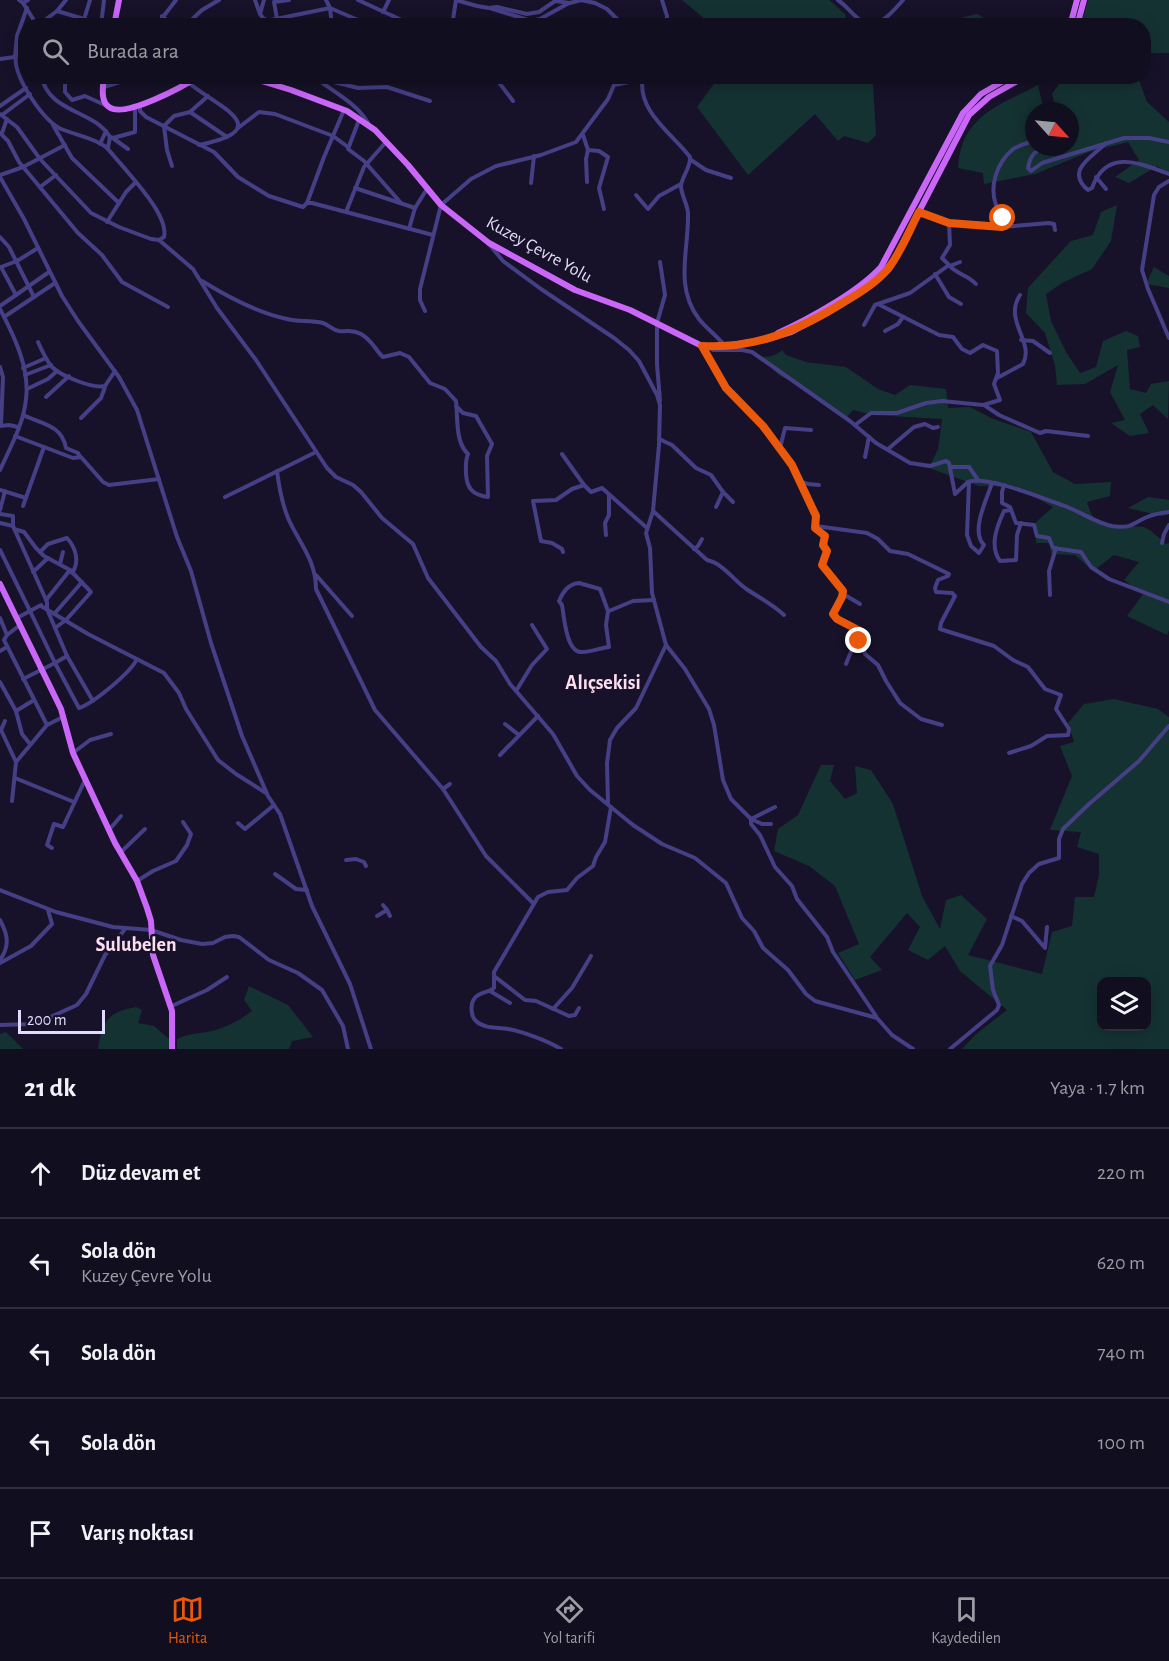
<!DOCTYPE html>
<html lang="tr">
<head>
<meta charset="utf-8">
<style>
  body { margin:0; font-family:"Alegreya Sans",sans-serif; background:#1a1728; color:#f1f3f6 }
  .controls { position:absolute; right:18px; bottom:18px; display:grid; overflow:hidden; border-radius:12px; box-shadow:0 3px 15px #0003 }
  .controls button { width:54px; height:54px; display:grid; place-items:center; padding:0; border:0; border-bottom:2px solid #302e3d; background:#110e1f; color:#f1f3f6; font:30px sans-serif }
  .compass { position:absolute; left:1025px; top:102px; width:54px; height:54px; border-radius:50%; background:#110e1f; box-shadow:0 3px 15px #0003; rotate:117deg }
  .scale { position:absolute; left:18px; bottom:15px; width:87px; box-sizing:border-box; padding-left:6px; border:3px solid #e1dbfd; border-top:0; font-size:16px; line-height:21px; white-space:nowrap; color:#e1dbfd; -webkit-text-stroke:4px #171229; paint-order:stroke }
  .stop { position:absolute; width:18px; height:18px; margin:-14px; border:4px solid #ea580c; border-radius:50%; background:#fff }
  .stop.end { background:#ea580c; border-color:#fff; box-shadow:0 2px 6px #0008 }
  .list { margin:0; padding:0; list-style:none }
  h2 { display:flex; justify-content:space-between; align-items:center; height:78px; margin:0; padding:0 24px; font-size:26px }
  h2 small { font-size:20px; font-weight:400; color:#9c9ca4 }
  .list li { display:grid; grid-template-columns:39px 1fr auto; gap:18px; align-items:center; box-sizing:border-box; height:90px; padding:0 24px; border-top:2px solid #302e3d }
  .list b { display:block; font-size:22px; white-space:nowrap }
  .list p { margin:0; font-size:20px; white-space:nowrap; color:#9c9ca4 }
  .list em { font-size:20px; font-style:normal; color:#9c9ca4 }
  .icon { flex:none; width:33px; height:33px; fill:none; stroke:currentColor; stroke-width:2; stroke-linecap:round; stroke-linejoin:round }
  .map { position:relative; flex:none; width:1169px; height:1049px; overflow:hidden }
  .search { position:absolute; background:#110e1f; box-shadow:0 3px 15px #0003; left:18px; right:18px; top:18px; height:66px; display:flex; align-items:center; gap:15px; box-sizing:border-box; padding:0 21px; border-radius:24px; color:#9c9ca4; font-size:22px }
  .sheet { height:528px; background:#110e1f }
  nav { display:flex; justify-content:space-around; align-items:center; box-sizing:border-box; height:84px; border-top:2px solid #302e3d; background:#110e1f; font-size:16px; color:#9c9ca4 }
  nav a { display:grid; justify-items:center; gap:3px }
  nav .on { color:#ea580c }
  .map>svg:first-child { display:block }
  .green { fill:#153232; fill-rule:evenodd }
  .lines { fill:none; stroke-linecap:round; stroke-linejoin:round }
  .minor { stroke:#453f85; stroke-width:4 }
  .major { stroke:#ca67f8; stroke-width:6 }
  .route { stroke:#ea580c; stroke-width:8 }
  .labels { text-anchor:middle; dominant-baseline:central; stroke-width:5; stroke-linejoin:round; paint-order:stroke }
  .street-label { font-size:18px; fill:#e1dbfd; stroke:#171229 }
  .neighbourhood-label { font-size:20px; font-weight:bold; fill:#fdddf0; stroke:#171229 }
</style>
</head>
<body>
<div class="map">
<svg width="1169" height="1049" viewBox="0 0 1169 1049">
  <rect width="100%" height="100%" fill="#171229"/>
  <!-- green -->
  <g class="green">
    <path d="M682,0H829L845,14L848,25H712Z"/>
    <path d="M1088,0H1169V53H1144V26L1081,25Z"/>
    <path d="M977,14L998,25H946L956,19Z"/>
    <path d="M719,77H869L873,85L876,135L868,143L844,136L838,141L815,114L748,175L697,107Z"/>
    <path d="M1064,77H1138L1147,102L1169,122V174L1157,166L1129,183L1115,177L1139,160L1128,142L1089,152L1035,174L984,184L983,173L958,168C961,116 998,106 1038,85L1044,111H1034V147H1070V111H1056L1052,94Z"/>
    <path d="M1117,205L1111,241L1092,269L1062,283L1046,294L1051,321L1066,352L1080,373L1096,367L1103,341L1126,331L1138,336L1140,347L1127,350L1130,389L1146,393L1151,384L1169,381L1168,419L1153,405L1140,414L1149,433L1130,436L1111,423L1125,420L1110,392L1118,365L1085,384L1057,385L1055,365L1045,333L1026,313L1028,288L1071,241L1093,235L1101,212Z"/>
    <path d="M1154,267L1169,276V288L1146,284Z"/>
    <path d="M782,350L786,355L806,362L846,367L878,389L895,395L910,385L946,389L948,408L970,407L991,418L1031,432L1053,472L1075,484L1111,482L1110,496L1087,502C1097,538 1117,523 1143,527C1151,529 1160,539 1166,544L1169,543V630L1167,635L1127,616L1143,594L1124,580L1139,562L1114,555L1093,571L1075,555L1051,554L1050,543H1036L1035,523L1053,507L1016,487L979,486L929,468L938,449L942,419L873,415L853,410L847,417L820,398L779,375L758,356C767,358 776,356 782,350Z"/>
    <path d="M1148,497L1169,500V514L1162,516L1128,508Z"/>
    <path d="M1114,699L1158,709L1169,717V1049H962L975,1035L1007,1010L960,971L945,946L928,960L908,950L920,927L907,913L870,957L882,970L855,980L838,953L859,944L835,886L809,866L774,851L778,829L798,815L821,765H834L830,781L845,799L857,793L855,766L871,770L893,804L922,896L940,929L946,900L961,895L987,919L968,955L1042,974L1052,932L1072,926L1075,897H1094L1099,875V854L1077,847L1081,832L1050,830L1072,776L1060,746L1074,742L1068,723L1084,704ZM1102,981H1146V1026H1102Z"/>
    <path d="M249,986L288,1005L313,1037L292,1041L289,1049H177V1039C187,1034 196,1034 206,1032C222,1030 239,1021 252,1011L244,1000Z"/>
    <path d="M136,1007L142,1010L138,1023L154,1026L169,1039L170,1049H98C102,1021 108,1012 136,1007Z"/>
    <path d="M6,1032L23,1049H0V1034Z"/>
  </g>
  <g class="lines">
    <!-- minor -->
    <g class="minor">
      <path d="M19,0L23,3L28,0"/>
      <path d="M255,0L260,14L269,26"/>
      <path d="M326,0L330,8L332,26"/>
      <path d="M358,0L408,23L448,26"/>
      <path d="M456,0L477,6L489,8L497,7L527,14L539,12L555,1L570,3L581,0L595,3L607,9L624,26"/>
      <path d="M662,0L667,16L666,26"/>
      <path d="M838,0C847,6 854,17 863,22C878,31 895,9 903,0"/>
      <path d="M23,3L37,25"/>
      <path d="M490,8L531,21L540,19L569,3"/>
      <path d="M57,11L84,19"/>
      <path d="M383,12L389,0"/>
      <path d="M260,14L264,0"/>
      <path d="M277,19L274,2L289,0"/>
      <path d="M540,19L542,26"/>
      <path d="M266,21L330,8L372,26"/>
      <path d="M190,22L195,26"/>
      <path d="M37,26L57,11L66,0"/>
      <path d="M82,26L90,0"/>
      <path d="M101,26L104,0"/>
      <path d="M156,26L176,0"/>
      <path d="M161,26L162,16L174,26"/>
      <path d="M185,26L202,10L219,0"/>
      <path d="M235,26L265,19"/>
      <path d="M399,26L407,23"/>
      <path d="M452,26L456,0"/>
      <path d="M26,34C22,41 17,48 16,55C12,75 42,118 59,128C74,135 92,137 106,147C111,152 116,159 121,164C133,179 169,216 164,237L159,240"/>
      <path d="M0,59L15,57L17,36L27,8"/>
      <path d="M41,76C50,114 93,109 110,137L108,148"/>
      <path d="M65,76V92L72,100L85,96L107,106"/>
      <path d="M178,76L185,84"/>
      <path d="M313,76C330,90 357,103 368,123"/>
      <path d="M451,76L464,81"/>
      <path d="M494,76L513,101"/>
      <path d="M643,77C636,111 673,134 690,157C691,168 681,177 681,187C682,197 688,205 688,214C689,249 674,287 699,319C706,328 717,336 725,346"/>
      <path d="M191,81L189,83C216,106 279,129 199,145"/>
      <path d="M319,81L334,82L358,88L387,87L430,101"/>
      <path d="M104,87L139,76"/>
      <path d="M0,106L26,88"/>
      <path d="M140,106V111L146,117L214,152L238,177L269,196L303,207L307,203H312L433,235"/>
      <path d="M190,112L227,137"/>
      <path d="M0,114L17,127L40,159L91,213L119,227L151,239L159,240L193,269L217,308L256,360L327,468L336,477L353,485L361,492L382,518L413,544L428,578L481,647L496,661L510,684L553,734L577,776L590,790L633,825L662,844L695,858L726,883L742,918L754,931L763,948L788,970L806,994L815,1001L877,1018L892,1035L913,1049"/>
      <path d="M2,115L30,94"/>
      <path d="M359,120L348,149L364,161L401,203"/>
      <path d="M53,125L72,158L119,203"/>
      <path d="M238,128L259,112L275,114L333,136L348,147"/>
      <path d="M0,133L8,141L19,162L78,233L102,255L122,282L168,307"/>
      <path d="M2,133L7,119"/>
      <path d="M583,135L588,150L599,151L608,157L599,188L604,209"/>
      <path d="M110,137L113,138L135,132V106"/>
      <path d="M114,139L128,149"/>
      <path d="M1106,143C1094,156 1064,170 1088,190L1092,188C1106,148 1139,163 1169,174"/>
      <path d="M100,144L106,131"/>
      <path d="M1044,147C1034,152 1030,156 1028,168L1031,171L1042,163L1124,138H1149L1169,142"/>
      <path d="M691,160L706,170L731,178"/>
      <path d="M172,166L167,150L164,126L174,116L190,112L208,96"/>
      <path d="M0,175L23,167L65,145"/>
      <path d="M0,177L24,219L62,296L78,321L119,377L137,410L177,537L191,571L211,643L242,736L268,796L280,814L312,906L350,984L371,1049"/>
      <path d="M1096,177L1106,189"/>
      <path d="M1169,181L1159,187L1154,195L1142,270L1148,289L1169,338"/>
      <path d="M587,182L586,159L588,150"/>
      <path d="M531,183L534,156"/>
      <path d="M40,187L56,175"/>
      <path d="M355,188L415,208"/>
      <path d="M636,195L648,209L659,196L681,184"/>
      <path d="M307,203L324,157L344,110"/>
      <path d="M346,212L364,167L386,142"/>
      <path d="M919,212L949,223L1002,227L1049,223L1054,224L1055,230"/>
      <path d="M107,222L126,192L136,182"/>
      <path d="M1005,226C1005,218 999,213 996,205C989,186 997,163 1012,150C1018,145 1027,143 1034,141"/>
      <path d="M409,229L415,208L427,189"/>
      <path d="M0,237L9,247L34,297"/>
      <path d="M489,244L503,261L541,289L614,338L629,350L639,361L657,395L660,405L659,445L653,511L646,533L650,548L652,593L666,645L636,708L617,728L610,740L607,763L608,803"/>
      <path d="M660,262L665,295L657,323V364L660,401"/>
      <path d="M949,265C956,274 968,275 976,284"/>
      <path d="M950,266L960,262"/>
      <path d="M1,267L17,261L38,248"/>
      <path d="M935,274L949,297L961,304"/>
      <path d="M202,281C228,297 257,313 287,319C298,322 311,320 323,323C329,325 332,330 339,331C349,332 351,329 361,334C373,341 375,350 383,357L400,353L409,357L430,383L445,389L456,401C458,418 455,442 468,454C465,461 466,467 466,474C467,489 473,495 488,497L487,456L492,444L476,416L463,413L456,406"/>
      <path d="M16,295L49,272"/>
      <path d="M0,306L16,295L1,267"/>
      <path d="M0,309C14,336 30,368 26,399C24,423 10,448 0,470"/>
      <path d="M425,311L420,300V289L441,205L471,179L496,166L541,155L576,142L608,99L614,85L643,79"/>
      <path d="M4,317L55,283"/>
      <path d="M864,325L875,305L910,293L949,265L942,258L950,245L949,223"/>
      <path d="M885,331L898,324L903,317"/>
      <path d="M1021,340L1033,341L1050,353"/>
      <path d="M38,342C42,351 46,360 52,367C61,376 93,389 105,386L115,371"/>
      <path d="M702,346L726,388L760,423L792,465L816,516V526L867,533L878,539L890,551L908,554L949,574L948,576L938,580L935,588L936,592L952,593L955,596L941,623L940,629L994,646L1013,660L1028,667L1045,689L1061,695L1056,709L1069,729L1068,735L1047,736L1031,746L1009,753"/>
      <path d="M709,347L713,350H742L752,352L850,421L876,443L910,463L930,466L946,461L949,463L955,494L968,482C987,475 1044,499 1065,506C1081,512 1096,523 1112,526C1132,529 1131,524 1147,517C1154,514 1161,513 1169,512"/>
      <path d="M0,367L3,377L1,425"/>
      <path d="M23,368L46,358"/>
      <path d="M25,375L51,365"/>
      <path d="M997,378L1023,364C1035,342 1003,321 1020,295"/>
      <path d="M27,389L48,379L57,371"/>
      <path d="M46,397L69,376"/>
      <path d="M984,405L999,415L1040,433L1046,431L1088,436"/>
      <path d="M23,415C42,424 62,425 66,448L78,453L80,457"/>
      <path d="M81,418L101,398L105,387"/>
      <path d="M855,425L871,413H897L926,403L942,401L983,405L1000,400L994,384L998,373L997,351L983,345L970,353L962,349L953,337L939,335L878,304"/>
      <path d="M0,426L9,425L18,427"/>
      <path d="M15,436L73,458L81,457L103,482L109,485L159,479"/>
      <path d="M659,439L672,445L696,468L711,475L723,492L716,507"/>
      <path d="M778,447L781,444L785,428L811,430"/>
      <path d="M888,449L914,427L925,424L933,428L938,427"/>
      <path d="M562,454L584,485"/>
      <path d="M865,457L869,437"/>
      <path d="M950,467H969L978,480"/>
      <path d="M277,471C279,487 282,503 288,518C299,543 316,560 316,589L375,710L443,789L486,856L533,903"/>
      <path d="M800,481L808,484L819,485"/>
      <path d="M969,482L967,535L971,546L979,553L984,545C970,531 987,499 992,483"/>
      <path d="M1004,485L1002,492V503L1010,507L1016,523L1034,525L1037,536L1049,538L1053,548L1081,552L1091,567L1109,579L1169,602"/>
      <path d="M0,490L26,498"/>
      <path d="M723,492L733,502"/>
      <path d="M225,497L316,452"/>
      <path d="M23,506L44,447"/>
      <path d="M0,510L5,491"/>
      <path d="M1011,510L1004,511C997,526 989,546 1000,561L1016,560L1017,535L1021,523"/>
      <path d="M653,511L707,560C722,563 733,579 745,588C758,597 772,604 784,615"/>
      <path d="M0,514L13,516V526"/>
      <path d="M0,523L13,526L47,602V609L67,656L93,701"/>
      <path d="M816,526L815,529L825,536L823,543L827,551L823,567L843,591L842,598L833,614C840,624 854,623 861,633L860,639L852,649L846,664"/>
      <path d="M14,529L24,532L36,548L44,556L70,570L91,592L66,620L55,628"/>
      <path d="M606,535L605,523L609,515V495"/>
      <path d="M1162,543L1164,534L1169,525"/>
      <path d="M694,549L698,546L702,539"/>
      <path d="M0,550L30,611L41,605"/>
      <path d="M40,552L48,544L67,538C76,548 80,562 72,573"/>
      <path d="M563,552L562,549L552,543L541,541L533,501L556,500L572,489L584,485L591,492L602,488L647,528"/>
      <path d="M60,564L63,552"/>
      <path d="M33,572L48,558"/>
      <path d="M316,575L352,616"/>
      <path d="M579,583L600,589L608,611L606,625L609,647C600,648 588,653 580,652C566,650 564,616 562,605L559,601C563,592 568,584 579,583Z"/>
      <path d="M1050,595L1049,571L1056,548"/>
      <path d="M843,596L845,595L860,604"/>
      <path d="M46,600L70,570"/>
      <path d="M41,606L88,634L164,673L179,693L186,709L218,760L236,774L266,793"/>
      <path d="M609,611L633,601L654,600"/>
      <path d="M55,613L82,582"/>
      <path d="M0,618L7,635L4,640L47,725L63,717"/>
      <path d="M17,618L30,611L55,663L67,656"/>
      <path d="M7,635L20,625"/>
      <path d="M861,637L868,641L863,646L865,654L878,665L886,681L900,703L921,719L942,725"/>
      <path d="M666,645L685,669L709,709L714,725L723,780L731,799L751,819L775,807"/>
      <path d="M0,651L7,647"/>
      <path d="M23,679L55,663L79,708C94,703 131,672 137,659"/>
      <path d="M0,682L16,711L22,734L30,744"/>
      <path d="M516,691L532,665L547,649L532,625"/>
      <path d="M16,711L34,700"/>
      <path d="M5,721L1,730L16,762"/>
      <path d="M505,724L519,735"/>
      <path d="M73,753L90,740L111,734"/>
      <path d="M500,755L538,716"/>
      <path d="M15,778L74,802"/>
      <path d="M443,789L450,784"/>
      <path d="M12,801L16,762L47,725"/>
      <path d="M751,819V824L760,835L775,867L792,886L797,899L827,937L833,952L876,1016"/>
      <path d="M751,819L762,824H771"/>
      <path d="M238,823L245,829L274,805"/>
      <path d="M109,830L121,816"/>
      <path d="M52,848L47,845L54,824L63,827L85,780"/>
      <path d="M121,852L145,829"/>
      <path d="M346,860L356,859L364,862L366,866"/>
      <path d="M275,874L296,889L307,890"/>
      <path d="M137,881L153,871L176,861L187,845L191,834L183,822"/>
      <path d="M0,890L56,912L113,927L151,930L181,940L202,944L213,943L225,937L233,936L239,937L269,960L298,973L322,990L343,1026L348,1049"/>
      <path d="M387,910L390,916"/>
      <path d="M377,916L387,910L383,905"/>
      <path d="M1011,916L1022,921L1045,948L1047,927"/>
      <path d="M0,920C8,935 10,946 0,960"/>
      <path d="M0,963L31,946L52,924L48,910"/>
      <path d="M494,976L525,1000L536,1001L569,1016L575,1015L579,1008"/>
      <path d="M490,991L510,1003"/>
      <path d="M174,1005L207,990L227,977"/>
      <path d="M553,1009L572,988L591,956"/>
      <path d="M0,1025L35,1024L77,1005L86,994L105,955L125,929"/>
      <path d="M561,1049C548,1041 524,1032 508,1029C498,1027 484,1029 476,1021C471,1017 470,1005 474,999C479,992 488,993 494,988V972L538,897L548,892L567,890L577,878L593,866L596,857L605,842L611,807"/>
      <path d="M950,1049L997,1010L999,1005L993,990L990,966L1002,945L1022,884L1029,873L1039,864L1059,858V839L1063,829L1089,804L1139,761L1169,726"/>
    </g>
    <!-- major -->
    <g class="major">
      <path d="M114,26L119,0"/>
      <path d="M1070,26L1077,0"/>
      <path d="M1077,26L1084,0"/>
      <path d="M104,76C103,86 100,101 109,107C124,119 184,86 199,76"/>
      <path d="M245,76L291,90L347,111L375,130L408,165L441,205L489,243L575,290L630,310L702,346H725L764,340L791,332L827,313L861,292L881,276L895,258L969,115L989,97L1026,76"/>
      <path d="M778,333C809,319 858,292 881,267L963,113L981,94L1012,76"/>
      <path d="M0,584L61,709L73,753L115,843L137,881L147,908L151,921L153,955L172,1011V1049"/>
    </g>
  </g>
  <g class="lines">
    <!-- route -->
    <path class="route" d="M859,641L861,637L860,631L837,619L833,614L842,597L843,591L822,565L827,551L823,545L825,536L815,528L816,516L792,465L763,426L726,388L702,346C756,349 799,330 844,302C860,293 876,283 888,269C901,252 909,231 919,212L949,223L1002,227L1005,226L1003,218"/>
  </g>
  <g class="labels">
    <!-- street labels -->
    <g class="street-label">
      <text transform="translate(539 250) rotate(29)">Kuzey Çevre Yolu</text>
    </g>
    <!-- neighbourhood labels -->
    <g class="neighbourhood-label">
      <text x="603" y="683">Alıçsekisi</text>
      <text x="136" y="945">Sulubelen</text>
    </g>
  </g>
</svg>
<div class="controls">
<button><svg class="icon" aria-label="layers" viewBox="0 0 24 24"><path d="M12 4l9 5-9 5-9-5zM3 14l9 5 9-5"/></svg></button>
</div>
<svg class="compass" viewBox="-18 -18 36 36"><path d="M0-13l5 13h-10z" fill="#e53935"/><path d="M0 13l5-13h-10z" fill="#9c9ca4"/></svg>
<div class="scale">200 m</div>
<div class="stop" style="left:1003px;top:218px"></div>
<div class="stop end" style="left:859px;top:641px"></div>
<div class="search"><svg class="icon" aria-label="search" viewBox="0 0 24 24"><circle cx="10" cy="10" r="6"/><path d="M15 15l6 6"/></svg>Burada ara</div>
</div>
<section class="sheet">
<h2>21 dk<small>Yaya · 1.7 km</small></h2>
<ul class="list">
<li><svg class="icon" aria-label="ahead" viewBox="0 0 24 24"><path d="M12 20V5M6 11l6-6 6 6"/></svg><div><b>Düz devam et</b></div><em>220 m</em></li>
<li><svg class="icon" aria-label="left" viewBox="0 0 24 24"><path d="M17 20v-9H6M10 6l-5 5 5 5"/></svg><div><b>Sola dön</b><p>Kuzey Çevre Yolu</p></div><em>620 m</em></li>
<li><svg class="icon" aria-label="left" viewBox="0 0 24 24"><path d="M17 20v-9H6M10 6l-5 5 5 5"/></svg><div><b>Sola dön</b></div><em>740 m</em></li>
<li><svg class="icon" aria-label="left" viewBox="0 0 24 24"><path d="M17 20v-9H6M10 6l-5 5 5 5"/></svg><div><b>Sola dön</b></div><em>100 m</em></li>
<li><svg class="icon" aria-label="arrive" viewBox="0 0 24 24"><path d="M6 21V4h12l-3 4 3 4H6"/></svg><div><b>Varış noktası</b></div></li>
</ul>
</section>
<nav>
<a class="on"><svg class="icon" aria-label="map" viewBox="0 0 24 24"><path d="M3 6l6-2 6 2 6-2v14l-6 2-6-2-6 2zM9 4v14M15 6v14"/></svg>Harita</a>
<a><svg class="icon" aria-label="directions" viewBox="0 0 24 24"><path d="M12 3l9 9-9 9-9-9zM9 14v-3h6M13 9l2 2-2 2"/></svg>Yol tarifi</a>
<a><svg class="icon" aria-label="saved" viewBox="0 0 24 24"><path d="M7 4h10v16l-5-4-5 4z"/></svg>Kaydedilen</a>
</nav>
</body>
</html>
